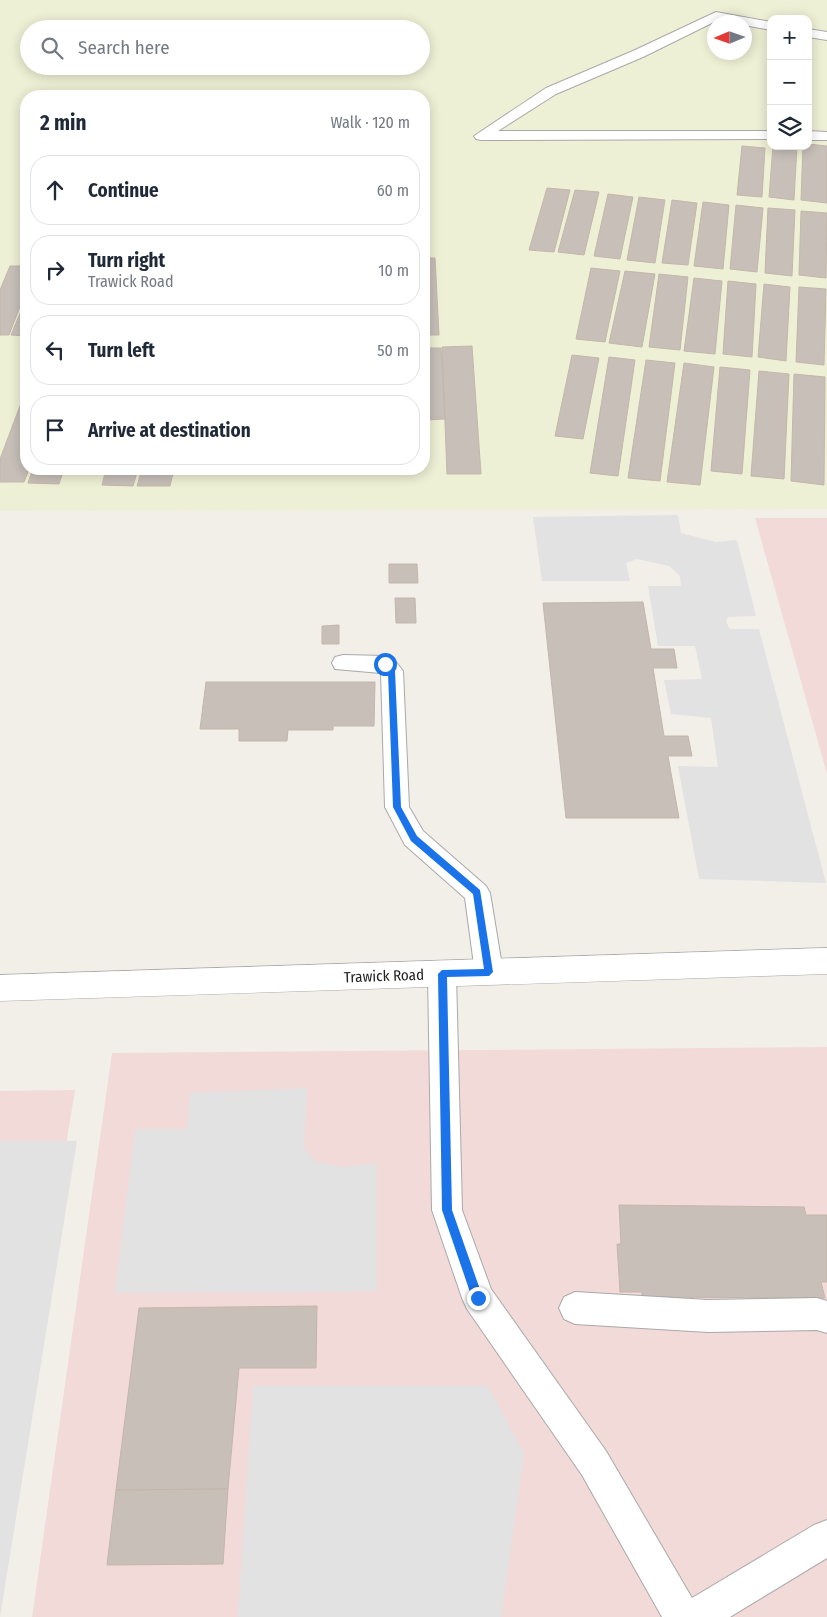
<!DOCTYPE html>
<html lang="en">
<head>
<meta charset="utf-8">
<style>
  body { margin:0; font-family:"Fira Sans Condensed",sans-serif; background:#f6f6f7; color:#1f2937 }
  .controls { position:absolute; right:15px; top:15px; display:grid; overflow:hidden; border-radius:10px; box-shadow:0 2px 12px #0003 }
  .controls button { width:45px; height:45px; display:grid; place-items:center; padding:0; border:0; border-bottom:1px solid #e0e1e3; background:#fff; color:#1f2937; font:25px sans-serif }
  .compass { position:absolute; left:707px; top:15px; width:45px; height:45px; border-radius:50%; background:#fff; box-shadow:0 2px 12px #0003; rotate:268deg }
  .stop { position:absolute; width:15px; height:15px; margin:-11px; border:4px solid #1a73e8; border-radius:50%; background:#fff }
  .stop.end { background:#1a73e8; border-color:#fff; box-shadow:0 1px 5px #0008 }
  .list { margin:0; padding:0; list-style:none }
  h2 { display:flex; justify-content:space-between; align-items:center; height:65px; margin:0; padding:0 20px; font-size:21px }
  h2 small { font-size:16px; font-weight:400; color:#747a83 }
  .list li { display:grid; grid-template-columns:32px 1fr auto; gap:15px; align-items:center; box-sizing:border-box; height:70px; margin:0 10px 10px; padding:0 10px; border:1px solid #e0e1e3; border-radius:20px }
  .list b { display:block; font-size:19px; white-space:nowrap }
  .list p { margin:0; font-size:16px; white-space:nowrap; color:#747a83 }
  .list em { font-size:16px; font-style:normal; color:#747a83 }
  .icon { flex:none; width:28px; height:28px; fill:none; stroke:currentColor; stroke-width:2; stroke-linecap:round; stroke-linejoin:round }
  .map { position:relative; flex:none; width:827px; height:1617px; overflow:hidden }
  .search { position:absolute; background:#fff; box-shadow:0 2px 12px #0003; left:20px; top:20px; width:410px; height:55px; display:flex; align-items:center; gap:12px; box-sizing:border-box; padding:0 18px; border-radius:28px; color:#747a83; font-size:19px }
  .panel { position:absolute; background:#fff; box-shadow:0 2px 12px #0003; left:20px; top:90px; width:410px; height:385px; border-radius:20px }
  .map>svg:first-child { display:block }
  .commercial { fill:#f2dad9 }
  .farmland { fill:#eef0d5; fill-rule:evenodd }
  .parking { fill:#e2e2e2 }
  .building { fill:#c7bfb8; stroke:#c4b6ab }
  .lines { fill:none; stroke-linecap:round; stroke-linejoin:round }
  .service-casing { stroke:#a9a9a9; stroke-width:2 }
  .tertiary-casing { stroke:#a9a9a9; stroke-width:1 }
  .service { fill:#fff; fill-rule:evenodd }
  .tertiary { fill:#fff; fill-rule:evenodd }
  .route { fill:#1a73e8 }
  .labels { text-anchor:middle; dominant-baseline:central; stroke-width:5; stroke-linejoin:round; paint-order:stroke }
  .street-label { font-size:15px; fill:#222; stroke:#fff }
</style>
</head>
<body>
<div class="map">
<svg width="827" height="1617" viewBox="0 0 827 1617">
  <rect width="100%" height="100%" fill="#f2efe9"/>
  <!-- commercial -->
  <g class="commercial">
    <path d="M755,518H827V774Z"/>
    <path d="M827,1047V1617H32L112,1053Z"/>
    <path d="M75,1090L0,1550V1091Z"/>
  </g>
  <!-- farmland -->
  <path class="farmland" d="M0,0H827V509L0,511ZM771,19H808V146H771ZM714,22H744V52H714ZM29,29H421V66H29ZM26,96H424V469H26Z"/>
  <!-- parking -->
  <g class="parking">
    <path d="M678,515L681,533L716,542L737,540L756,616L728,617L726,622L730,629H759L826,883L699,879L678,766L718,767L711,718L671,714L664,680L702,679L695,646H658L648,586H681L680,576L669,566L637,559L626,563L630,581H542L533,517Z"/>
    <path d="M307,1088L304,1147L316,1162L344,1167L377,1163V1291L115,1293L135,1129H187L190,1093Z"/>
    <path d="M0,1141H77L0,1617Z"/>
    <path d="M253,1386H488L524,1454L501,1617H238Z"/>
  </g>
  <!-- building -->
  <g class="building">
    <path d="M808,144L827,146V203L801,200L803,146H808Z"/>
    <path d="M742,146L765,148L762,197L737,195Z"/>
    <path d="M773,146H797L794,200L769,197Z"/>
    <path d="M547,188L570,190L554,252L529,250Z"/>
    <path d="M575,190L599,192L584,255L558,252Z"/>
    <path d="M608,194L633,197L620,259L594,256Z"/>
    <path d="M639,197L665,200L655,263L627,260Z"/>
    <path d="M672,200L697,203L688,265L662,263Z"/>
    <path d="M703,202L729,205L723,269L694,266Z"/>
    <path d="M736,205L763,208L757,272L730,269Z"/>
    <path d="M768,208L795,210L792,276L765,273Z"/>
    <path d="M801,211L827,213L826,278L799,275Z"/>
    <path d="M424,258H435L439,335H424Z"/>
    <path d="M10,266H26V291L9,335H0V290Z"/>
    <path d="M591,268L620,271L605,342L576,339Z"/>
    <path d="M625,271L655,274L642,347L609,343Z"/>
    <path d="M659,274L688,277L680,350L649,347Z"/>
    <path d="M694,278L722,281L715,354L684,351Z"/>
    <path d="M728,281L756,284L752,357L723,354Z"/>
    <path d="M764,284L790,287L786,361L758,357Z"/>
    <path d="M799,287L826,289L824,365L796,362Z"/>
    <path d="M26,299V336L11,335Z"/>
    <path d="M472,346L481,474H447L442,347Z"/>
    <path d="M424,348H441L445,419L424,420Z"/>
    <path d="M572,355L599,358L583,439L555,436Z"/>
    <path d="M609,357L635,360L618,476L590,473Z"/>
    <path d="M646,360L675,363L660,481L628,478Z"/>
    <path d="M684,363L714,367L700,485L667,482Z"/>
    <path d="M720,367L750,370L742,474L711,471Z"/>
    <path d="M759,371L789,374L784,479L751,476Z"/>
    <path d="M794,374L825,377L824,485L791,481Z"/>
    <path d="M26,390V469H29L24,482H0V459Z"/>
    <path d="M33,469H64L59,484L28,483Z"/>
    <path d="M106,469H138L133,486L102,485Z"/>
    <path d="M142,469H174L170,486H137Z"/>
    <path d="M389,564H417L418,583H389Z"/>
    <path d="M395,598H415L416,623H396Z"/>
    <path d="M641,602H643L651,649H674L677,668H653L664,736H688L692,756H668L679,818H566L543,603Z"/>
    <path d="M339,625V644H322V626Z"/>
    <path d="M206,682H375L374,726H333V730H288L287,741H239V729H200Z"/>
    <path d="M619,1205L804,1207L806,1215H827V1282H821L825,1298L642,1297V1292H620L617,1244H621Z"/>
    <path d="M317,1306L316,1368H239L228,1489L116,1490L139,1308Z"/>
    <path d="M228,1489L223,1564L107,1565L116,1490Z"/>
  </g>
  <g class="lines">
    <!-- service casing -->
    <g class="service-casing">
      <g id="service">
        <path d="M716,12L771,22V30L744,25V22L718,20L643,57L556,94L498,131H771V139L481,140L476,139L474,136L546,88L633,51Z"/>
        <path d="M808,29L827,32V40L808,37Z"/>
        <path d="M808,131L827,132V140H808Z"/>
        <path d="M343,655L385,656L393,658L403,671L409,807L423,831L486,886L490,893L503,972L499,980L489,984L479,980L475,972L465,898L405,845L385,807L381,673L335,669L332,663L335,657Z"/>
        <path d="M442,962L452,966L456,974L462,1210L491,1289L606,1451L692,1598L814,1525L827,1520V1558L730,1617H662L582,1475L467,1309L462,1298L432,1210L428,974L432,966Z"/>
        <path d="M575,1292L708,1300L817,1298L827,1301V1333L817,1330L708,1332L575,1324L564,1319L559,1308L564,1297Z"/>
      </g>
    </g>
    <!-- tertiary casing -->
    <g class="tertiary-casing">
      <path id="tertiary" d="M827,948V974L0,1001V975Z"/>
    </g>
    <!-- service -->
    <use href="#service" class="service"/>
    <!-- tertiary -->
    <use href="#tertiary" class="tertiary"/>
  </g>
  <!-- route -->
  <path class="route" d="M385,661L395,671L401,807L417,836L480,890L493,972L489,976L447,977L452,1210L483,1298L481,1302L478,1303L474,1302L472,1298L442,1210L438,974L442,970L484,969L473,894L411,841L393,807L388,672L381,664Z"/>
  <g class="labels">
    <!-- street labels -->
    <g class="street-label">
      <text transform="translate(384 976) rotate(-2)">Trawick Road</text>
    </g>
  </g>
</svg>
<div class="controls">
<button>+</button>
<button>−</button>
<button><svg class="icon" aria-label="layers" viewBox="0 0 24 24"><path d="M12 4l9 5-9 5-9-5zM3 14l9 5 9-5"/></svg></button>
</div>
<svg class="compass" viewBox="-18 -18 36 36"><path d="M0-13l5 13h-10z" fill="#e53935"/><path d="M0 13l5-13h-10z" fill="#747a83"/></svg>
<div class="stop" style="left:385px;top:664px"></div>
<div class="stop end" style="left:478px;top:1298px"></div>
<div class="search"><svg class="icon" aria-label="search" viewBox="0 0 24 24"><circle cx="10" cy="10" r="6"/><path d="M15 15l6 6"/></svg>Search here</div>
<section class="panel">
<h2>2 min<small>Walk · 120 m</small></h2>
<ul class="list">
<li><svg class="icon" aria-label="ahead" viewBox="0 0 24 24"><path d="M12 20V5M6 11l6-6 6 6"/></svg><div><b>Continue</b></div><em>60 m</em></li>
<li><svg class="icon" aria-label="right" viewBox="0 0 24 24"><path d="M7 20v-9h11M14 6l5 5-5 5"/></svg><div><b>Turn right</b><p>Trawick Road</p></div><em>10 m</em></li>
<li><svg class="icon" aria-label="left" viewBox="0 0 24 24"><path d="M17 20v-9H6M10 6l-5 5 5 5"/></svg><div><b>Turn left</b></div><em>50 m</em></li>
<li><svg class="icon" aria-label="arrive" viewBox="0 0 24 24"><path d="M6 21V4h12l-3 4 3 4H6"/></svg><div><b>Arrive at destination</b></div></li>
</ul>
</section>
</div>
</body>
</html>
